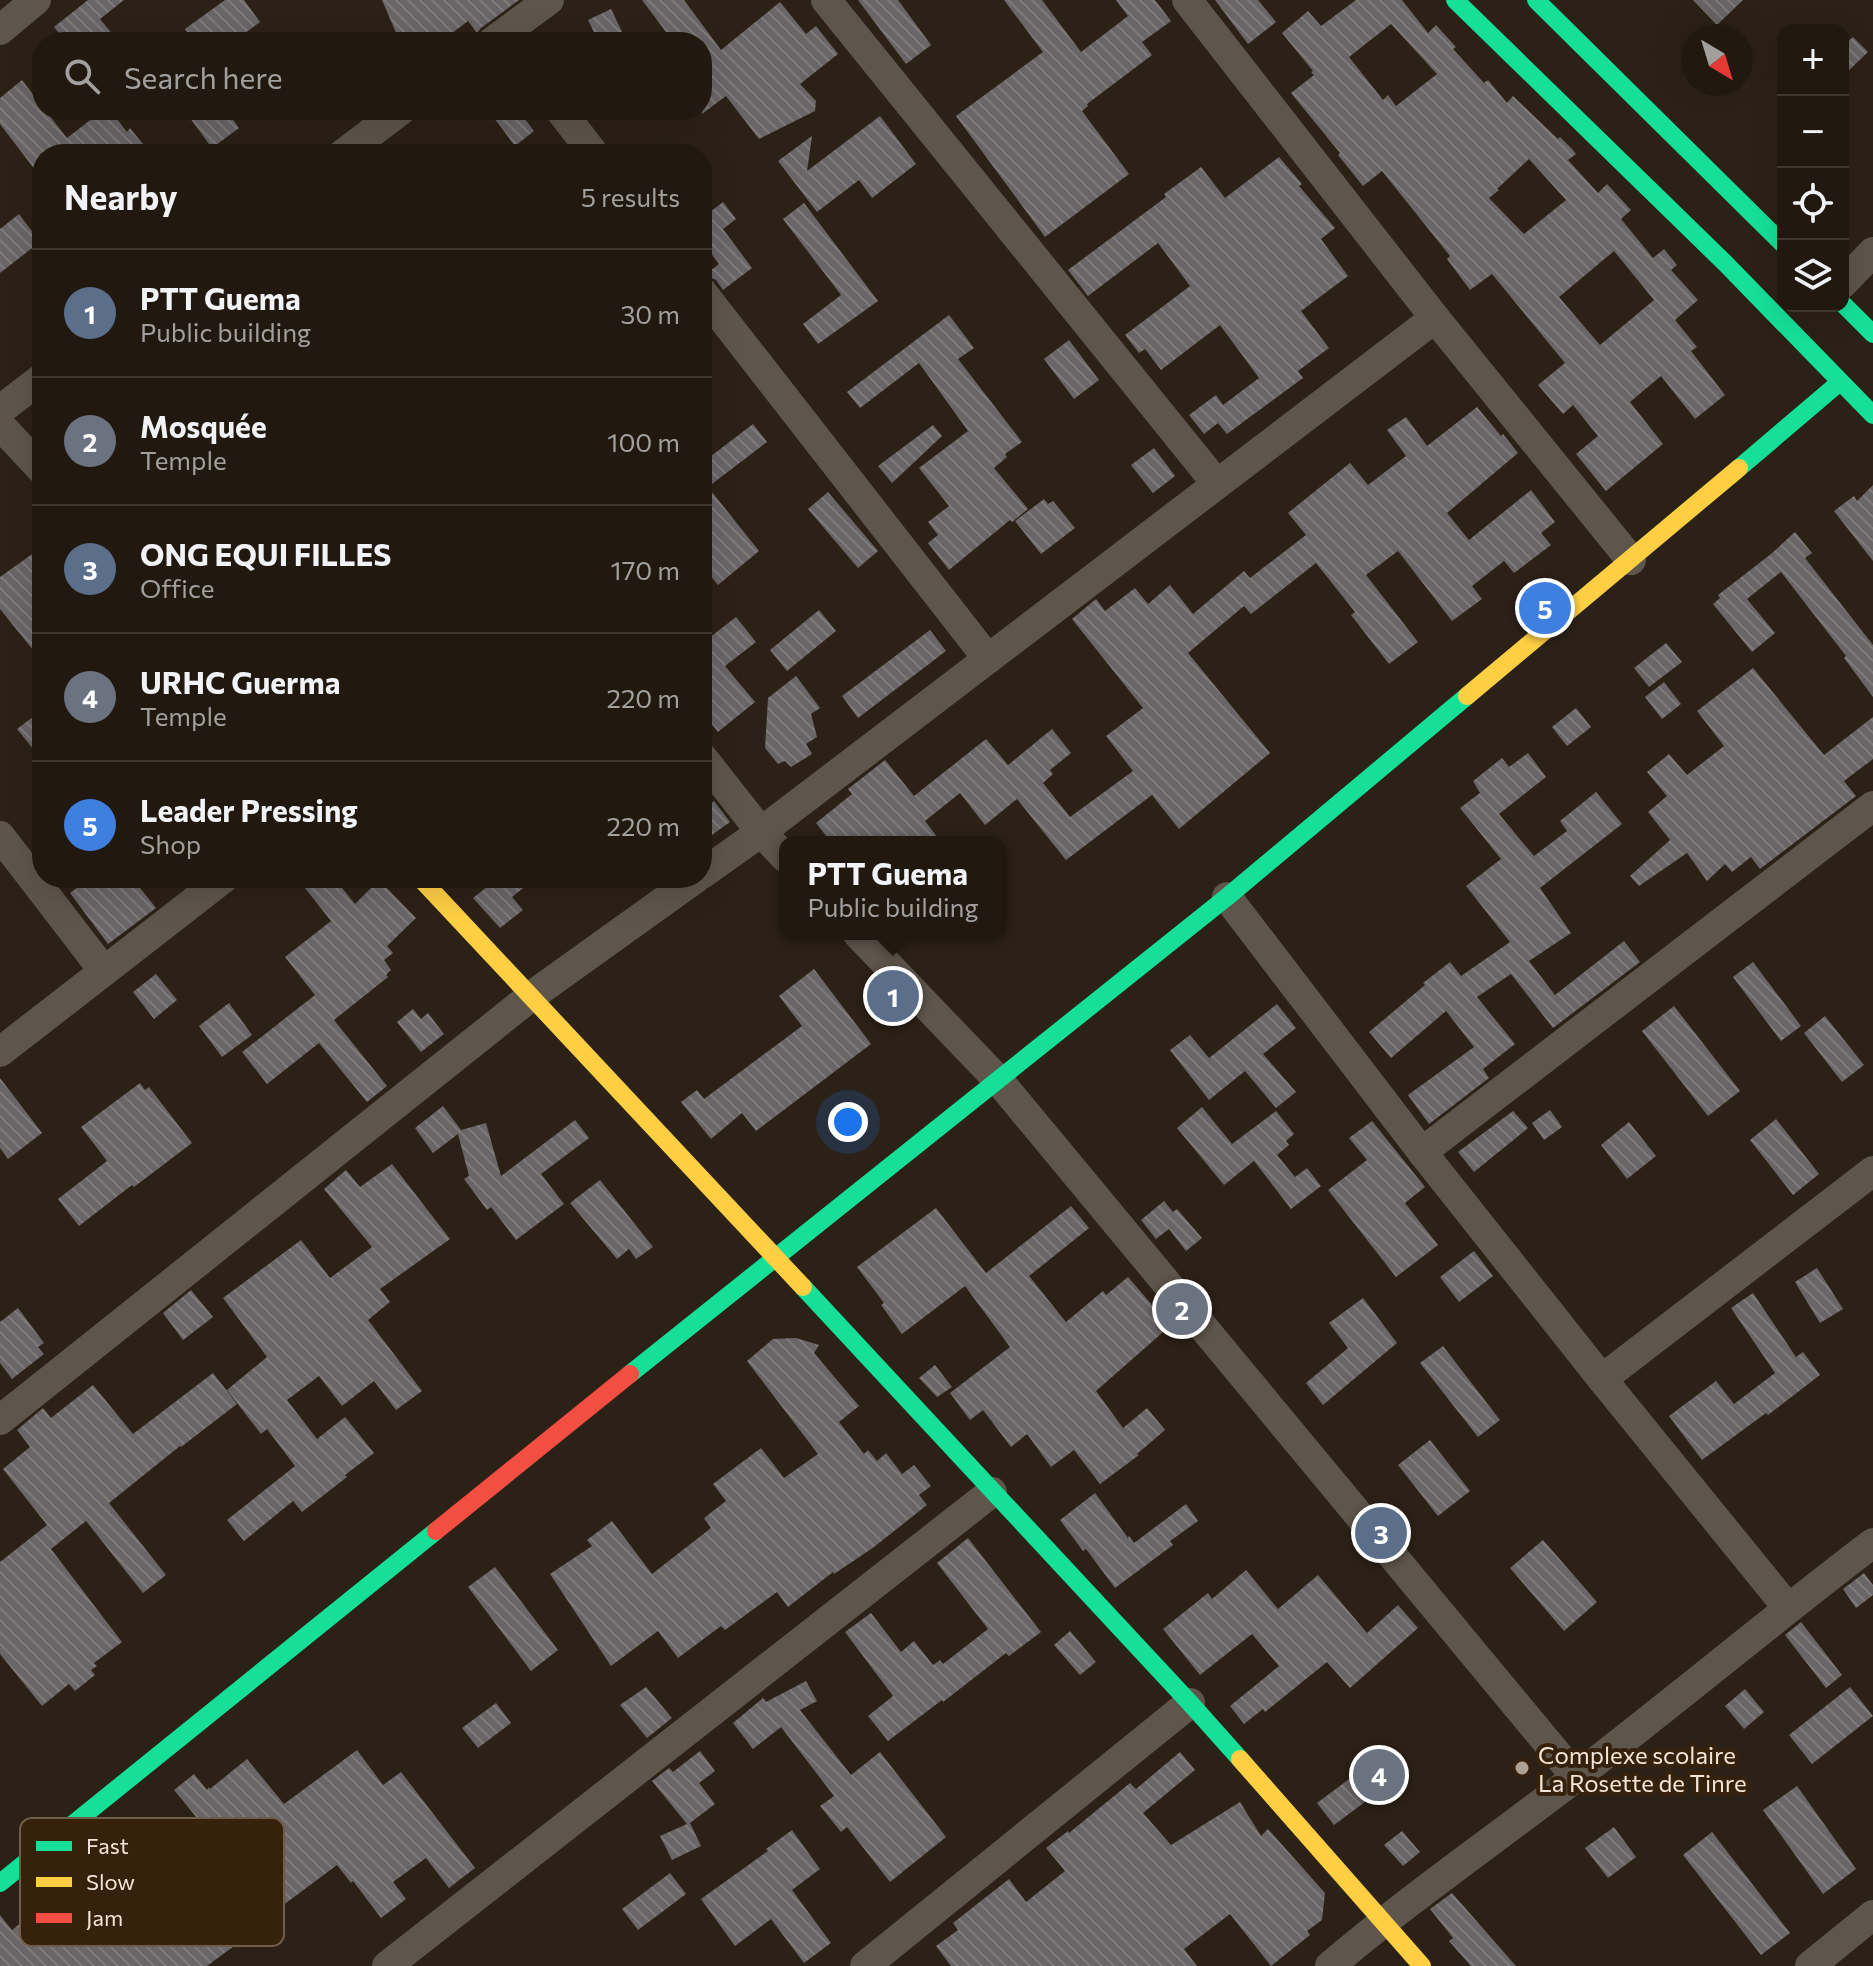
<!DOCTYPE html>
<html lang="en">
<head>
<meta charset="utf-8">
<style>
  body { margin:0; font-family:Commissioner,sans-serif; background:#2d261e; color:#f1f3f6 }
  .controls { position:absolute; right:24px; top:24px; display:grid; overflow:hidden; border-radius:16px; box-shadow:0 8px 32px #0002 }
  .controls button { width:72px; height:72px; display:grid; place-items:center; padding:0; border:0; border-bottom:2px solid #3e3830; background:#211910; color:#f1f3f6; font:40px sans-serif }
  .compass { position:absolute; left:1681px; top:24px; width:72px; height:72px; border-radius:50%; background:#211910; box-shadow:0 8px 32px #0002; rotate:142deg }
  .you { position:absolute; left:848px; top:1122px; width:28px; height:28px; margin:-20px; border:6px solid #fff; border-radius:50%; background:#1a73e8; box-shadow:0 0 0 12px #1a73e833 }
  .badge { display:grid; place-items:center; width:52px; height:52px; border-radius:50%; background:#ada195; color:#fff; font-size:26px; font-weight:700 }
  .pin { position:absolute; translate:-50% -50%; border:4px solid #fff; box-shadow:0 2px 8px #0006 }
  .popup { position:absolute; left:779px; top:836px; width:228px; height:104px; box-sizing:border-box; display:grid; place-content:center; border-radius:16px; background:#211910; filter:drop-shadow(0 2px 6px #0005); font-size:26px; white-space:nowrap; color:#a2a09f }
  .popup b { font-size:30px; color:#f1f3f6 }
  .popup::after { content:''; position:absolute; left:50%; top:100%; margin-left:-16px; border:16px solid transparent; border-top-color:#211910 }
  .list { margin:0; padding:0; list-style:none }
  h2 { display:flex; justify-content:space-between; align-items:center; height:104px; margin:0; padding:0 32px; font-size:34px }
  h2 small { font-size:26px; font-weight:400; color:#a2a09f }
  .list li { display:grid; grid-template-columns:52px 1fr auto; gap:24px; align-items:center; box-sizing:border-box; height:128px; padding:0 32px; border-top:2px solid #3e3830 }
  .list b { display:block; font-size:30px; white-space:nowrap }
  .list p { margin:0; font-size:26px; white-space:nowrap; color:#a2a09f }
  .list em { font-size:26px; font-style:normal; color:#a2a09f }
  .icon { flex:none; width:44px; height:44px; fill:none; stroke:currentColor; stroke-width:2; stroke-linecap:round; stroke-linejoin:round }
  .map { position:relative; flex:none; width:1873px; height:1966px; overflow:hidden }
  .search { position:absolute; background:#211910; box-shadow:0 8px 32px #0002; left:32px; top:32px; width:680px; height:88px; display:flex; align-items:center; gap:20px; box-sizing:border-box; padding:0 28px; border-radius:32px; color:#a2a09f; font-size:30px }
  .panel { position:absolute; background:#211910; box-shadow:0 8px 32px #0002; left:32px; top:144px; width:680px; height:744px; border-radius:32px }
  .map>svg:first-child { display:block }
  .building { fill:url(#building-back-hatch); fill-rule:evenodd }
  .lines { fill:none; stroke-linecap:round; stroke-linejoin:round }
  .street { stroke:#5e554b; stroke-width:30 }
  .fast { stroke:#16e098; stroke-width:18 }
  .slow { stroke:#ffcf43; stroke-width:18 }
  .jam { stroke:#f24e42; stroke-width:18 }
  .poi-dot { fill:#ada195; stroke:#36220c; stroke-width:3 }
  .labels { text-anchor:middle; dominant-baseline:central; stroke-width:8; stroke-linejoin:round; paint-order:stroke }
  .poi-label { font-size:24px; fill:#f3e6d9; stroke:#36220c; text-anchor:start }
  .key { fill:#36220c; stroke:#6f5d4a; stroke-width:2 }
  .key-label { font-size:22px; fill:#f3e6d9 }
</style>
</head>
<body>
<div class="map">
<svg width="1873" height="1966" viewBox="0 0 1873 1966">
  <defs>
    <pattern id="building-back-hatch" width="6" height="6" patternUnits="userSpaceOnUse" patternTransform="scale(2)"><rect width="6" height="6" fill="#6a6566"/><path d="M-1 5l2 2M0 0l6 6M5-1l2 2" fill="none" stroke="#807b7b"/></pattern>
  </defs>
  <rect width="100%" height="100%" fill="#2c2116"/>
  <!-- building -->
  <g class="building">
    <path d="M88,0H124L100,19L119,42H66L54,27Z"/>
    <path d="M225,0H244L260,22L233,42H195L185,29Z"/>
    <path d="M382,0H519L481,28L477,33L468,21L440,42H400Z"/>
    <path d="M642,0H684L721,50L780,2L806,34L816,26L838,54L800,84L816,101L815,111L759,139L726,96L702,114V42H685L680,35L672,40Z"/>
    <path d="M858,0H898L931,45L906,64Z"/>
    <path d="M1004,0H1042L1081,52L1128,16L1116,0H1155L1171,21L1142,42L1152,55L1087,104L1088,106L1082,111L1129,174L1045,237L956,116L1043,52Z"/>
    <path d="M1215,0H1258L1276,22L1248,44Z"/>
    <path d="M1356,0H1402L1428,33L1436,25L1456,47L1453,49L1484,83L1488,80L1507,103L1513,96L1558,139L1560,137L1572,149L1576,154L1568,160L1598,193L1607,184L1631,210L1621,219L1653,258L1664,249L1677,265L1671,270L1698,300L1675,320L1697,347L1691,351L1725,395L1695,419L1661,376L1630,402L1663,444L1606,491L1576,454L1598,436L1573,405L1563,414L1538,385L1565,363L1492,274L1470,290L1447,259L1450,256L1382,171L1363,186L1338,155L1340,153L1291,93L1314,75L1311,72L1313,71L1282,33L1308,11L1321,26ZM1391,24L1437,74L1396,106L1388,95L1383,100L1349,57ZM1529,159L1566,200L1524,234L1489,198L1499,190L1497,189ZM1614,251L1654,300L1600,345L1559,297Z"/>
    <path d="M1693,0H1743L1717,25Z"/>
    <path d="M611,9L627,42H599L588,20Z"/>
    <path d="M1853,37L1868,52L1843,76V46Z"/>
    <path d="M22,80L42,106V110H45L67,138L103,110H110L127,132L130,128L151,154H42V179L0,124V98Z"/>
    <path d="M184,110H226L239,128L212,148Z"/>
    <path d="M488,110H518L534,131L515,146Z"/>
    <path d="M880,116L916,164L872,198L859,180L817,212L778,161L812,136L807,171Z"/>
    <path d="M1279,157L1302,184L1299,186L1335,228L1321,239L1348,276L1301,311L1329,348L1298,371L1303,378L1227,434L1218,423L1204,434L1189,415L1216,395L1223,405L1259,378L1220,325L1161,370L1145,349L1139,353L1125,335L1190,286L1158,243L1088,296L1068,270L1166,197L1164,194L1201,167L1225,198Z"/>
    <path d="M702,201L710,212L723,202L736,219L723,229L752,268L723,290L716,280L705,275L719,264L704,243L702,245Z"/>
    <path d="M804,203L878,301L818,344L803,324L841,295L783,219Z"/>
    <path d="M19,214L40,242L0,273V229Z"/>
    <path d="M949,315L974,348L958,359L1022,442L1005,454L1007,457L994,468L1028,509L1012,522L1010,520L949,570L928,543L938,535L928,522L949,506L919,468L968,431L919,363L860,408L847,392Z"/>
    <path d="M1069,340L1099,380L1074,399L1044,359Z"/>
    <path d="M1477,407L1501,436L1503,434L1518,453L1447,513L1469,540L1531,490L1555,522L1541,533L1551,545L1514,573L1504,561L1472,586L1482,599L1452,621L1398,551L1366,575L1418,642L1389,664L1351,615L1355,612L1316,563L1251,614L1244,606L1188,653L1270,753L1179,829L1152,795L1066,860L1017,799L985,825L960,793L925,821L941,842H831L816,823L852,794L848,789L885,760L914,796L986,739L1008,765L1052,729L1071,753L1050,770L1053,774L1043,783L1070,817L1133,771L1106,736L1143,708L1072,619L1096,599L1105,611L1135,588L1148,604L1170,585L1193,614L1244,571L1250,578L1306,535L1288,513L1350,463L1368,485L1406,456L1387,430L1406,417L1427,446Z"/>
    <path d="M753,424L767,442L708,487L759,551L718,585L702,565V463Z"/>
    <path d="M933,425L942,436L892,483L878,466Z"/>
    <path d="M1154,448L1175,476L1153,493L1131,465Z"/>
    <path d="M1873,485V561L1834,511L1854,496L1857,501Z"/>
    <path d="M828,492L878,551L858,568L808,509Z"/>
    <path d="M1044,499L1048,504L1053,501L1075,528L1041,554L1015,521Z"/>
    <path d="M1795,532L1812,553L1805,558L1873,645V697L1844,658L1846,656L1781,572L1747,599L1775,633L1752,652L1713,604L1720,598L1718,595L1771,554Z"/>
    <path d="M42,547V661L0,609V577Z"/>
    <path d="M819,610L836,631L787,671L770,650Z"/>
    <path d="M736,617L756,642L725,666L755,702L718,732L702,712V637L705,641Z"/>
    <path d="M930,630L946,651L858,718L842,696Z"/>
    <path d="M1666,643L1682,662L1649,687L1634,668Z"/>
    <path d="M1753,668L1824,755L1873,717V759L1844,781L1856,796L1760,869L1751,857L1732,872L1725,864L1707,881L1687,853L1639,886L1630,876L1670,840L1648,812L1667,796L1647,772L1669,754L1687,775L1724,746L1697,711Z"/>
    <path d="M796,676L820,708L811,714L817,737L806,744L812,754L791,767L785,761L778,764L765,748L768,698Z"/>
    <path d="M1664,682L1681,704L1662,719L1645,697Z"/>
    <path d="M1576,708L1591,727L1567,746L1552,727Z"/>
    <path d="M42,710V760L17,729Z"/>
    <path d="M1528,753L1546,777L1499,814L1534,856L1567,831L1560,821L1596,792L1622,824L1540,888L1571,933L1529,961L1555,995L1624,941L1640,962L1553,1028L1511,974L1477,997L1515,1044L1483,1069L1489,1078L1429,1124L1408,1095L1474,1047L1446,1011L1391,1058L1369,1032L1425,985L1423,983L1450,962L1461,976L1510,942L1466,886L1501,859L1460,808L1480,793L1473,781L1502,758L1509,767Z"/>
    <path d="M714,801L730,822L702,842V810Z"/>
    <path d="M90,878H132L156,908L108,944L70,893Z"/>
    <path d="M297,878H334L355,904L379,880L416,918L387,946L393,953L384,960L391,970L386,975L388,977L334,1020L387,1086L367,1102L319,1043L267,1084L242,1052L315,995L285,957L331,921Z"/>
    <path d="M498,878H536L512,897L523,910L500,928L473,898Z"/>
    <path d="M1753,962L1801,1026L1781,1041L1733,977Z"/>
    <path d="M814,969L871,1044L756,1131L742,1113L711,1139L681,1102L697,1090L704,1099L802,1026L779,996Z"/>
    <path d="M156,974L177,1000L154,1019L133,992Z"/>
    <path d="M229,1003L252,1035L222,1057L199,1026Z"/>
    <path d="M1277,1004L1296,1028L1263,1054L1296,1092L1276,1108L1245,1071L1209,1100L1170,1050L1190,1035L1209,1058Z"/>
    <path d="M1674,1006L1740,1091L1708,1116L1642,1031Z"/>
    <path d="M413,1009L421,1019L428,1013L444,1034L421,1052L397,1022Z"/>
    <path d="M1825,1016L1864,1065L1842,1082L1804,1033Z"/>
    <path d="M0,1078L42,1133L8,1159L0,1148Z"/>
    <path d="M140,1083L145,1090L149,1087L192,1143L134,1187L132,1185L79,1226L58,1199L107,1161L81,1127Z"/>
    <path d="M443,1106L461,1130L486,1123L501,1176L575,1120L589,1138L541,1174L564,1204L516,1240L491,1207L487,1210L464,1179L469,1176L458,1134L433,1153L415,1128Z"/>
    <path d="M1202,1107L1232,1144L1276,1111L1294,1134L1286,1141L1289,1145L1277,1155L1295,1177L1307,1168L1321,1186L1291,1209L1254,1161L1224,1185L1177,1128Z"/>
    <path d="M1550,1110L1562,1127L1544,1140L1532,1123Z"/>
    <path d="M1513,1111L1528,1128L1474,1172L1458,1152Z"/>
    <path d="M1776,1119L1819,1174L1793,1195L1750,1140Z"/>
    <path d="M1372,1121L1425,1187L1405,1203L1438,1245L1396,1277L1328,1190L1367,1160L1349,1138Z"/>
    <path d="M1629,1122L1656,1156L1627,1179L1601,1145Z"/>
    <path d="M392,1164L450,1239L380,1289L390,1302L368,1320L422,1391L396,1410L374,1381L342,1406L319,1376L287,1400L317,1439L345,1417L374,1453L345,1475L347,1477L302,1512L293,1501L244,1541L227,1520L295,1466L267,1429L261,1434L227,1390L267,1357L223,1298L301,1240L330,1278L372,1247L324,1189L346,1170L360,1187Z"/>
    <path d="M600,1180L653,1247L636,1259L629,1249L617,1259L570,1203Z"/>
    <path d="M1164,1201L1173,1212L1177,1209L1202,1238L1186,1251L1169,1229L1156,1239L1141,1220Z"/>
    <path d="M1071,1206L1089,1228L1029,1276L1066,1322L1103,1291L1106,1295L1128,1277L1170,1326L1096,1391L1123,1428L1147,1408L1165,1430L1137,1454L1139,1455L1100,1484L1074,1450L1051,1467L1027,1434L1011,1447L983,1410L970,1420L950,1393L1010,1347L965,1286L902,1334L881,1305L884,1303L857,1267L936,1208L986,1273Z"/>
    <path d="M1474,1251L1493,1276L1459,1302L1440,1277Z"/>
    <path d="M1817,1268L1843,1309L1820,1323L1795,1282Z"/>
    <path d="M191,1290L213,1317L183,1340L163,1313Z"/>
    <path d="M1753,1293L1796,1357L1803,1352L1820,1375L1768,1415L1766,1413L1702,1460L1669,1416L1716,1381L1734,1404L1775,1373L1731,1308Z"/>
    <path d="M1363,1298L1397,1343L1323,1405L1306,1383L1348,1348L1329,1323Z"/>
    <path d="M18,1308L44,1343L38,1347L44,1354L12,1379L0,1363V1322Z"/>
    <path d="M796,1338L819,1345L814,1353L859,1406L839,1422L864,1454L868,1450L877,1461L886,1453L902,1474L914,1465L931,1486L919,1495L927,1505L874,1547L834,1574L833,1572L788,1607L777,1592L725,1630L721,1626L678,1658L658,1631L611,1666L550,1574L592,1546L587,1540L612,1521L652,1574L711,1528L704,1518L726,1501L713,1484L761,1448L784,1478L818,1454L747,1361L773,1339Z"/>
    <path d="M1443,1346L1500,1420L1478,1437L1420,1363Z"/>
    <path d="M935,1365L952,1387L937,1397L919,1378Z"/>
    <path d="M213,1373L237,1404L181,1447L180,1446L109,1503L166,1575L143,1593L86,1521L51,1549L122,1642L94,1663L97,1666L91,1670L95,1675L75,1691L69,1684L42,1706L0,1654V1562L47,1525L3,1469L30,1447L17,1430L43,1408L51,1418L93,1385L133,1434Z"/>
    <path d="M1430,1440L1470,1491L1438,1516L1398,1465Z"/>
    <path d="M1095,1493L1128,1538L1129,1536L1134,1543L1186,1504L1198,1521L1170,1541L1173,1545L1115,1588L1086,1549L1083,1551L1060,1520Z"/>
    <path d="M968,1538L1041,1632L1009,1656L1006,1653L943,1702L942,1700L888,1741L868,1716L893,1696L845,1632L871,1613L901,1652L914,1641L933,1665L940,1660L943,1664L988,1629L937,1563Z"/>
    <path d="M1543,1540L1597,1602L1564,1631L1510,1568Z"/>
    <path d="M495,1567L558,1650L531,1671L468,1587Z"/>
    <path d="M1246,1570L1278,1609L1318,1575L1367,1633L1398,1605L1418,1628L1350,1688L1327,1662L1265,1712L1263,1709L1244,1724L1230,1706L1279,1666L1252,1634L1200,1675L1163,1629L1208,1593L1212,1599Z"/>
    <path d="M1864,1573L1873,1585V1595L1856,1608L1843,1589Z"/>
    <path d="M1801,1622L1842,1675L1826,1688L1785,1635Z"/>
    <path d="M1070,1631L1096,1662L1080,1675L1054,1645Z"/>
    <path d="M806,1681L817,1701L800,1710L851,1775L880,1752L946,1837L890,1882L847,1827L841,1832L820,1806L834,1796L781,1727L753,1749L733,1723L763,1698L766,1702Z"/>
    <path d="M646,1687L672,1718L647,1738L620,1705Z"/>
    <path d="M1850,1687L1873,1716L1812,1764L1789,1735Z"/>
    <path d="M1745,1689L1764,1712L1744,1729L1725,1706Z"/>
    <path d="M496,1703L511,1723L478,1748L462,1728Z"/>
    <path d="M357,1750L383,1785L401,1772L475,1868L449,1888L426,1858L393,1882L406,1899L381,1918L353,1881L351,1883L337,1865L282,1906L284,1909L207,1966H0V1915L12,1930L47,1902L67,1925L73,1921L89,1940L147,1895L161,1912L206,1877L200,1869L224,1851L174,1790L194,1774L207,1790L209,1787L210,1789L247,1759L284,1804Z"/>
    <path d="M700,1751L715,1771L699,1783L715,1804L690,1823L701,1846L672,1860L660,1836L687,1824L652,1781L669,1768L673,1772Z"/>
    <path d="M1180,1752L1195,1770L1143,1813L1171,1845L1240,1802L1261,1836L1268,1829L1325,1893L1322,1920L1307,1931L1310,1935L1271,1966L1230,1914L1184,1949L1197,1966H951L936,1946L958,1930L953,1923L1009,1879L1026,1902L1065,1871L1046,1848L1068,1831L1069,1833L1130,1783L1136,1789Z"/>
    <path d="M1372,1762L1389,1784L1334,1825L1317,1803Z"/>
    <path d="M1797,1786L1856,1869L1823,1894L1763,1810Z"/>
    <path d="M1614,1827L1636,1857L1608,1878L1585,1848Z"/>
    <path d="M792,1830L820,1869L792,1890L831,1943L804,1963L771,1919L735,1946L701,1899L768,1851L766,1849Z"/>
    <path d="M1402,1831L1420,1852L1403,1866L1384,1845Z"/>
    <path d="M1712,1832L1790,1933L1761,1955L1683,1855Z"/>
    <path d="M670,1873L686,1894L638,1930L622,1909Z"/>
    <path d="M1452,1893L1516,1966H1471L1449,1941L1453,1938L1430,1909Z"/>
  </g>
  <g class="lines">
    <!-- street -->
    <g class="street">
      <path d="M826,0L1217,484"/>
      <path d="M1187,0L1435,318L1631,560"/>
      <path d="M0,30L36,0"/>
      <path d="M492,42L549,0"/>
      <path d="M560,110L594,154"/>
      <path d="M343,154L401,110"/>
      <path d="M1843,283L1873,252"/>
      <path d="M702,292L988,659"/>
      <path d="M0,410L42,378"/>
      <path d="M0,425L42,470"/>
      <path d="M702,757L761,832L785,857"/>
      <path d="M0,836L104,971"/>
      <path d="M702,874L761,832L1435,318"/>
      <path d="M1227,897L1422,1152L1602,1379L1788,1608"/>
      <path d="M858,934L999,1081L1576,1777"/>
      <path d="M0,1052L224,878"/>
      <path d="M1422,1152L1873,806"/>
      <path d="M1602,1379L1873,1171"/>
      <path d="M0,1420L530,997L696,878"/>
      <path d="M387,1966L992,1492"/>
      <path d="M865,1966L1190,1703"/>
      <path d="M1330,1966C1409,1899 1494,1840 1576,1777C1676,1700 1773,1619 1873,1543"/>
      <path d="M1810,1966L1873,1915"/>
    </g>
    <!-- fast -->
    <g class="fast">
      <path d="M1455,0L1725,263L1873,415"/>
      <path d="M1536,0L1783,244"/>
      <path d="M1843,304L1873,334"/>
      <path d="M1739,468L1840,382"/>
      <path d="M803,1287L1190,1703L1240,1759"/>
      <path d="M630,1374L1227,897L1467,696"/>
      <path d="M0,1883L436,1531"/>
    </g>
    <!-- slow -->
    <g class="slow">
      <path d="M1467,696L1739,468"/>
      <path d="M420,878L803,1287"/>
      <path d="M1240,1759L1422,1966"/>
    </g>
    <!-- jam -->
    <path class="jam" d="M436,1531L630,1374"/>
  </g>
  <!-- markers -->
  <circle class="poi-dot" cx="1522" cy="1768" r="8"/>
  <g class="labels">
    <!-- poi labels -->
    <g class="poi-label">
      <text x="1538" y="1754">Complexe scolaire<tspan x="1538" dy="28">La Rosette de Tinre</tspan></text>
    </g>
  </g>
  <!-- legend -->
  <rect x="20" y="1818" width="264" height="128" rx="12" class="key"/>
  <rect x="36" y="1841" width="36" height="10" fill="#16e098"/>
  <rect x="36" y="1877" width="36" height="10" fill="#ffcf43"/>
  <rect x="36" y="1913" width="36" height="10" fill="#f24e42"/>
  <g class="key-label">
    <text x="86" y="1854">Fast</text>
    <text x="86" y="1890">Slow</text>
    <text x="86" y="1926">Jam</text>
  </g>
</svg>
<div class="controls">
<button>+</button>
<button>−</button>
<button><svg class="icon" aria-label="locate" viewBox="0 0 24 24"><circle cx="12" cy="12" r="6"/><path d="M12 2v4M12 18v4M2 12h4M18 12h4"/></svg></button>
<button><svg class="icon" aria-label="layers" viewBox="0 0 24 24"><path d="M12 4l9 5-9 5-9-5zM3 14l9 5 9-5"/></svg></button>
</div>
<svg class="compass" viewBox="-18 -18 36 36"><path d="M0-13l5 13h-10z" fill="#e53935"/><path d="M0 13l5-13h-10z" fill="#a2a09f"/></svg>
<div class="you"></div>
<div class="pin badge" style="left:893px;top:996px;background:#5c6f8a">1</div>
<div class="popup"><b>PTT Guema</b>Public building</div>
<div class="pin badge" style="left:1182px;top:1309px;background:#6b7280">2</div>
<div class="pin badge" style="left:1381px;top:1533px;background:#5c6f8a">3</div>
<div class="pin badge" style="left:1379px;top:1775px;background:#6b7280">4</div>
<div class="pin badge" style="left:1545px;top:608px;background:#3f7fe0">5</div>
<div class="search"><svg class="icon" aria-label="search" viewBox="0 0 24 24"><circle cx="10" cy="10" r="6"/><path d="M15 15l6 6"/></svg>Search here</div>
<section class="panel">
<h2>Nearby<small>5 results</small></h2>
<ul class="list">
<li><span class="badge" style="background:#5c6f8a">1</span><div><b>PTT Guema</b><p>Public building</p></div><em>30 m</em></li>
<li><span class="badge" style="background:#6b7280">2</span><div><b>Mosquée</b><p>Temple</p></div><em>100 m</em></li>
<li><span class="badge" style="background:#5c6f8a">3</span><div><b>ONG EQUI FILLES</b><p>Office</p></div><em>170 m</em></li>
<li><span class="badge" style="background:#6b7280">4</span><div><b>URHC Guerma</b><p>Temple</p></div><em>220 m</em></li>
<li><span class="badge" style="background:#3f7fe0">5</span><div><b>Leader Pressing</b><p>Shop</p></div><em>220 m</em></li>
</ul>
</section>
</div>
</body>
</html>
